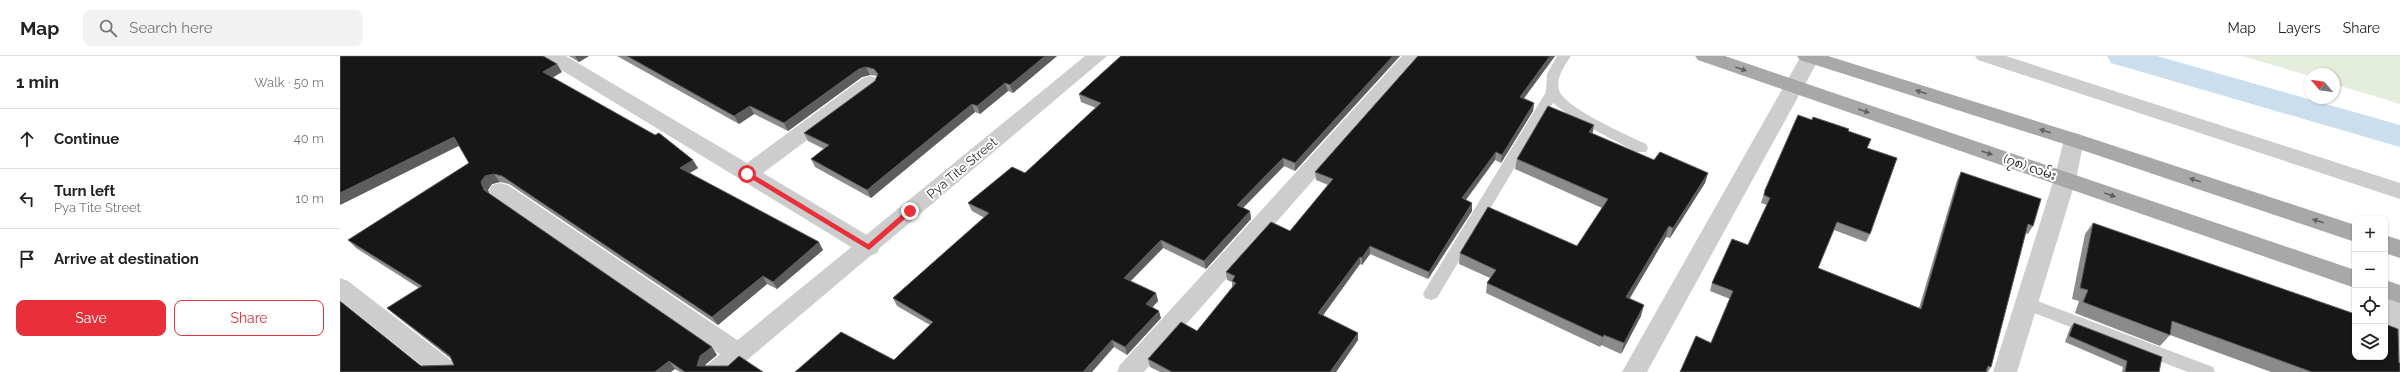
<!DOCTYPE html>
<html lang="en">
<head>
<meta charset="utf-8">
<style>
  body { margin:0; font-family:Raleway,"Noto Sans Myanmar",sans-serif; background:#f2f2f2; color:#222 }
  .controls { position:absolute; right:12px; bottom:12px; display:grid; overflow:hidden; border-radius:8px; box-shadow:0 1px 3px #0004 }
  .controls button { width:36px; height:36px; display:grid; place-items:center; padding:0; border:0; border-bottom:1px solid #e0e0e0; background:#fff; color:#222; font:20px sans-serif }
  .compass { position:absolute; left:1964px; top:12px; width:36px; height:36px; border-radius:50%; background:#fff; box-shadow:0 1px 3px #0004; rotate:299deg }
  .stop { position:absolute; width:12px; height:12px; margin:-9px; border:3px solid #e8303b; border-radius:50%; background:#fff }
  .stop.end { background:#e8303b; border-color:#fff; box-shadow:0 1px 4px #0008 }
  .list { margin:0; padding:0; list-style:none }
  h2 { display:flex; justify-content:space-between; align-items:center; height:52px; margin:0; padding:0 16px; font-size:17px }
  h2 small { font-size:13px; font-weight:400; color:#767676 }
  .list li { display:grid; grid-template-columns:26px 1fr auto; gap:12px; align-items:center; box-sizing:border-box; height:60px; padding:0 16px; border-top:1px solid #e0e0e0 }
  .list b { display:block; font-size:15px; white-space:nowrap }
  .list p { margin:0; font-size:13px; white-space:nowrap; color:#767676 }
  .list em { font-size:13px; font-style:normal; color:#767676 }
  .actions { display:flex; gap:8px; padding:12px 16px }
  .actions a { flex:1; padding:9px 0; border:1px solid #e8303b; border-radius:8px; text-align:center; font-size:14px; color:#e8303b }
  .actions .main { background:#e8303b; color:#fff }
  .icon { flex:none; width:22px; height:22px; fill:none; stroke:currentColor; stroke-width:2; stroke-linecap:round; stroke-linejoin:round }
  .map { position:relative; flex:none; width:2060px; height:316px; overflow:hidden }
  header { display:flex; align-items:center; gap:24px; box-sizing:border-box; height:56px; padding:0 20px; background:#fff; border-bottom:1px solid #e0e0e0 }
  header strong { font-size:19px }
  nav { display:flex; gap:22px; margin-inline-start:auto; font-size:14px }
  .search { width:280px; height:36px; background:#f2f2f2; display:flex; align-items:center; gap:10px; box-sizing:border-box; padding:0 14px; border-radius:8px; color:#767676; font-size:15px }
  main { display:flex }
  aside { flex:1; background:#fff }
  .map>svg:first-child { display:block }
  .green { fill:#e5eddd }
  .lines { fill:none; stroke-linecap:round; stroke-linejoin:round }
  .canal { fill:#cadeed; fill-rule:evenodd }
  .service { fill:#cdcdcd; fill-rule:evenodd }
  .minor { fill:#cdcdcd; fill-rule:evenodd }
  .tertiary { fill:#cdcdcd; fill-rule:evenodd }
  .primary { fill:#a8a8a8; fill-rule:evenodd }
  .wall { fill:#8b8b8b }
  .shaded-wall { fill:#5d5d5d }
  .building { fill:#171717; stroke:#5d5d5d }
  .oneway { fill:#606060 }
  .route { fill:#e8303b }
  .labels { text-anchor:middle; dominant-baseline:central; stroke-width:4; stroke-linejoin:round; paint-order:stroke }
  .street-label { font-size:13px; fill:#303030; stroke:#fff }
</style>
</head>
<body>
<header>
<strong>Map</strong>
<div class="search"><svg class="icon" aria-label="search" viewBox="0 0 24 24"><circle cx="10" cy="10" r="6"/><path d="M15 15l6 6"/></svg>Search here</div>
<nav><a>Map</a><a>Layers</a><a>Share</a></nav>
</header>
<main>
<aside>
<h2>1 min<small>Walk · 50 m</small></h2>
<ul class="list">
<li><svg class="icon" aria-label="ahead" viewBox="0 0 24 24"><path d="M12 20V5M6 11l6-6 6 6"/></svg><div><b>Continue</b></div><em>40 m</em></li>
<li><svg class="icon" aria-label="left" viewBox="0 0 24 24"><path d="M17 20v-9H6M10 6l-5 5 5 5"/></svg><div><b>Turn left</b><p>Pya Tite Street</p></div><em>10 m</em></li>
<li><svg class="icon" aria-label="arrive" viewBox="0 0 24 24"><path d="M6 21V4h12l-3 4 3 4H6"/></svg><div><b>Arrive at destination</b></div></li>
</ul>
<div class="actions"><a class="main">Save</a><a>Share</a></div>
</aside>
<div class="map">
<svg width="2060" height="316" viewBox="0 0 2060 316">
  <rect width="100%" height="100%" fill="#fff"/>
  <!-- green -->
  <path class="green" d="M1902,0H2060V48L1994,28V18H1970V20Z"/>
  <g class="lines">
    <!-- canal -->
    <path class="canal" d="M1767,0H1817L2060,69V91L1771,7Z"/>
    <!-- service -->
    <g class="service">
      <path d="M1217,0H1231C1224,10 1216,22 1219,34C1223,51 1289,80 1306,88L1308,92L1306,96H1296L1234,63L1213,47L1097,242L1091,244L1085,242L1083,238L1085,234L1206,36L1207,18Z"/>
      <path d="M2056,231L2060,232V316H2046L2048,237L2050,233Z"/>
      <path d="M1687,241L1873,311L1875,316H1848L1681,252L1679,247L1681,242Z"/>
    </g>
    <!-- minor -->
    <g class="minor">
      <path d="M202,0H226L407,107L523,22L530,20L537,22L540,27L537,32L423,117L537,185L540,191L537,197L529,200L521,197L205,4Z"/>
      <path d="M1062,0H1083L804,316H777L780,309Z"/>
      <path d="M1461,0L1480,1L1307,316H1282Z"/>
      <path d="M1635,0H1666L2060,127V143L1638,4Z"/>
      <path d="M1734,77L1741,79L1744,84L1736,123L1677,316H1653L1714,123L1724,84L1727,79Z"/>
      <path d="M160,127L168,129L406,290L409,297L406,304L397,307L388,304L152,141L149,135L152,129Z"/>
      <path d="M0,222L8,225L117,309L120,316H90L0,244Z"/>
    </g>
    <!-- tertiary -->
    <path class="tertiary" d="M745,0H767L393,316H364L367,309Z"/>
    <!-- primary -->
    <g class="primary">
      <path d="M1355,0H1385L2015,214V232L1358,4Z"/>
      <path d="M1457,0H1488L1741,79L2015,169V186L1727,89L1460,4Z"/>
      <path d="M2045,179L2060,184V202L2045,197Z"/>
      <path d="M2045,224L2060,229V247L2045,242Z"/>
    </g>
  </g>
  <!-- wall -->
  <g class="wall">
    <path d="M229,0H249L239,6Z"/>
    <path d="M277,0H717L673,37L668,35L640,58L635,56L531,142L475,111L471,103L484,93L468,85L464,77L535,25L537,20L530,19L522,21L448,75L414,58L399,68Z"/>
    <path d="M781,0H1060L955,115L944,110L903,152L910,155L911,163L866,213L823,192L790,225L816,237L818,245L812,251L821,262L787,299L774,291L554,304L590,269L557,250L553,242L645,162L632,155L628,147L685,117L756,52L741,46L739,38Z"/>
    <path d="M1078,0H1215L1184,42L1194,47L1193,55L1161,107L1155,104L1126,144L1132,155L1088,223L1030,198L1022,209L1020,208L983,259L1018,277V284L996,316H820L810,311L808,303L857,275L892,231V226L887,224L886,216L950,175L988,129L976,124L975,116Z"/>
    <path d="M222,16L213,22L358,112L349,117L483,194L437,233L427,228L378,269L169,128L160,126L152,128L148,134L149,137L377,299L366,308L365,310L423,316H340L335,313L81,310L114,309L111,303L55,259L47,252L79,232L16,192L8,184L129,107L119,90L0,149Z"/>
    <path d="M1508,75L1527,92L1530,178L1526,186L1494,174L1478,212L1579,252L1617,124L1621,116L1693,170L1688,178L1685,177L1651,311L1648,316H1340L1371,287L1390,243L1370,235L1372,227L1408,189L1427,149L1421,147L1425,134Z"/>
    <path d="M1252,78L1314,104L1368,117L1365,127L1330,182L1326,181L1289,243L1301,260L1281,298L1261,289L1260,291L1146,237L1147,227L1150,222L1119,208L1120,197L1237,190L1262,152L1175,113L1177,103Z"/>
    <path d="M1753,167L2059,307L2060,316H1931L1830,279L1820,290L1735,257L1739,245L1732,243L1745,178Z"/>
    <path d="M1734,267L1819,316H1782L1783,311L1725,286L1730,272Z"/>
  </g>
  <!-- shaded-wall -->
  <g class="shaded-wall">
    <path d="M235,0H249L239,6Z"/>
    <path d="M705,0H717L673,37L670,29Z"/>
    <path d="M1053,0H1060L955,115V107Z"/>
    <path d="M1210,0H1215L1179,49L1180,41Z"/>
    <path d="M217,8L222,16L208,24L203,16Z"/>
    <path d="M526,11L530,19L522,21L448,75L444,67L519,13Z"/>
    <path d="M665,27L668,35L640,58L637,50Z"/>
    <path d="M1194,47L1193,55L1161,107L1162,99Z"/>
    <path d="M632,48L635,56L531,142L527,134Z"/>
    <path d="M410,50L414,58L399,68L394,60Z"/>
    <path d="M1254,69L1252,80L1249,76Z"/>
    <path d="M114,81L120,89L0,149V137Z"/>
    <path d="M1156,96L1155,104L1121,150L1122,142Z"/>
    <path d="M943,102L944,110L898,157L897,149Z"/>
    <path d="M353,104L358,112L345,120L340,112Z"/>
    <path d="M1368,117L1365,127L1330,182L1333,172Z"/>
    <path d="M154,118L160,126L152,128L148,134L151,142L144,134L141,126L145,120Z"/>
    <path d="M1132,147V155L1088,223L1089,216Z"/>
    <path d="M910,155L911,163L866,213L864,205Z"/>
    <path d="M1329,170L1326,181L1284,252L1286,241Z"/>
    <path d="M821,184L823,192L786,230L784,222Z"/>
    <path d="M479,186L483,194L437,233L433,226Z"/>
    <path d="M1030,190V198L1022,209V202Z"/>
    <path d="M1020,201V208L979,265L978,257Z"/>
    <path d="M423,220L427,228L378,269L372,261Z"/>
    <path d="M816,237L818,245L808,256L806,248Z"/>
    <path d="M1304,249L1301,260L1281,298L1284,287Z"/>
    <path d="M819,255L821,262L787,299L785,291Z"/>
    <path d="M1018,277V284L996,316H990Z"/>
    <path d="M1264,279L1261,289L1260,291L1263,281Z"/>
    <path d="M772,284L774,291L752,316H743Z"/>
    <path d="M372,291L377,299L366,308L363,316L357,310L360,300Z"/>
    <path d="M329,305L335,313L331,316H315Z"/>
  </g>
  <!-- building -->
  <g class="building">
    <path d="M0,0H203L217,8L203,16L315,79L319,77L353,104L340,112L479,186L433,226L423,220L372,261L162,120L154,118L145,120L141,126L144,134L372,291L360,300L357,310H388L399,300L423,316H345L329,305L315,316H0V245L81,310L114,309L110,300L47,252L82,230L8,184L129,107L114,81L0,137Z"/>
    <path d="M287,0H705L670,29L665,27L637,50L632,48L527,134L471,103L489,89L464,77L535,25L538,18L534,13L526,11L519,13L444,67L410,50L394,60Z"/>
    <path d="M781,0H1053L955,107L943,102L897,149L910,155L864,205L821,184L784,222L816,237L806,248L819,255L785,291L772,284L743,316H455L501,276L554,304L593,266L553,242L649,157L628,147L672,111L685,117L761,47L739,38Z"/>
    <path d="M1078,0H1210L1180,41L1194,47L1162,99L1156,96L1122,142L1132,147L1089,216L1030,190L1022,202L1020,201L978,257L1018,277L990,316H832L808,303L841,266L857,275L896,227L892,225L895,220L886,216L931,166L950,175L993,123L975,116Z"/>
    <path d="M1208,50L1254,69L1249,76L1314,104L1320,96L1368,117L1333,172L1329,170L1286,241L1304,249L1284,287L1264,279L1263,281L1147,227L1156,214L1120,197L1148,151L1237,190L1268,143L1177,103Z"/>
    <path d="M1458,59L1472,64L1473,61L1509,73L1508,75L1531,83L1527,92L1557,102L1530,178L1497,166L1478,212L1581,253L1621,116L1701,143L1693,170L1688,168L1651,311L1648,310L1646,316H1340L1356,280L1371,287L1393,235L1372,227L1392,183L1408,189L1430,142L1424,139L1425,134Z"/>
    <path d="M1753,167L2015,258V301H2045V268L2058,273L2059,307H2060V316H1972L1832,265L1830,279L1743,246L1748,234L1740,232Z"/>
    <path d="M1734,267L1822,301L1819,316H1785L1787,305L1729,280Z"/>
  </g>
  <!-- one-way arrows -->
  <defs><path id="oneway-solid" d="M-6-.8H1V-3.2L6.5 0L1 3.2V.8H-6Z"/></defs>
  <g class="oneway">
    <use href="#oneway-solid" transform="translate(1401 13) rotate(19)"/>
    <use href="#oneway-solid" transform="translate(1581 36) rotate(-163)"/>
    <use href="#oneway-solid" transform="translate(1524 55) rotate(19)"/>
    <use href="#oneway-solid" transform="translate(1705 75) rotate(-163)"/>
    <use href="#oneway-solid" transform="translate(1647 97) rotate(19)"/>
    <use href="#oneway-solid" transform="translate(1855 124) rotate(-162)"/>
    <use href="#oneway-solid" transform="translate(1770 139) rotate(19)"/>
    <use href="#oneway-solid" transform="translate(1978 165) rotate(-162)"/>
  </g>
  <!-- route -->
  <path class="route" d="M405,116H409L528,188L568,153L574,155L529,194L405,119Z"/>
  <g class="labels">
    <!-- street labels -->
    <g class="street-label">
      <text transform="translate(1690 111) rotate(19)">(၇၈) လမ်း</text>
      <text transform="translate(622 112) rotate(-40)">Pya Tite Street</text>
    </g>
  </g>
</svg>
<div class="controls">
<button>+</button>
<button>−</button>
<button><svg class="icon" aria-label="locate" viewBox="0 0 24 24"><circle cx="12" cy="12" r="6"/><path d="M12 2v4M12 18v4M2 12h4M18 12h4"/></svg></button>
<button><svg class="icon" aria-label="layers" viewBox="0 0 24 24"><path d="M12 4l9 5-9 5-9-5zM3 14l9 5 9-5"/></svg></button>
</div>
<svg class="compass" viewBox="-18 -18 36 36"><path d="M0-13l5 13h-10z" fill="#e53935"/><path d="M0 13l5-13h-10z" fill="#767676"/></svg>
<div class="stop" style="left:407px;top:118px"></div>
<div class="stop end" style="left:570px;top:155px"></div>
</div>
</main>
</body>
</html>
